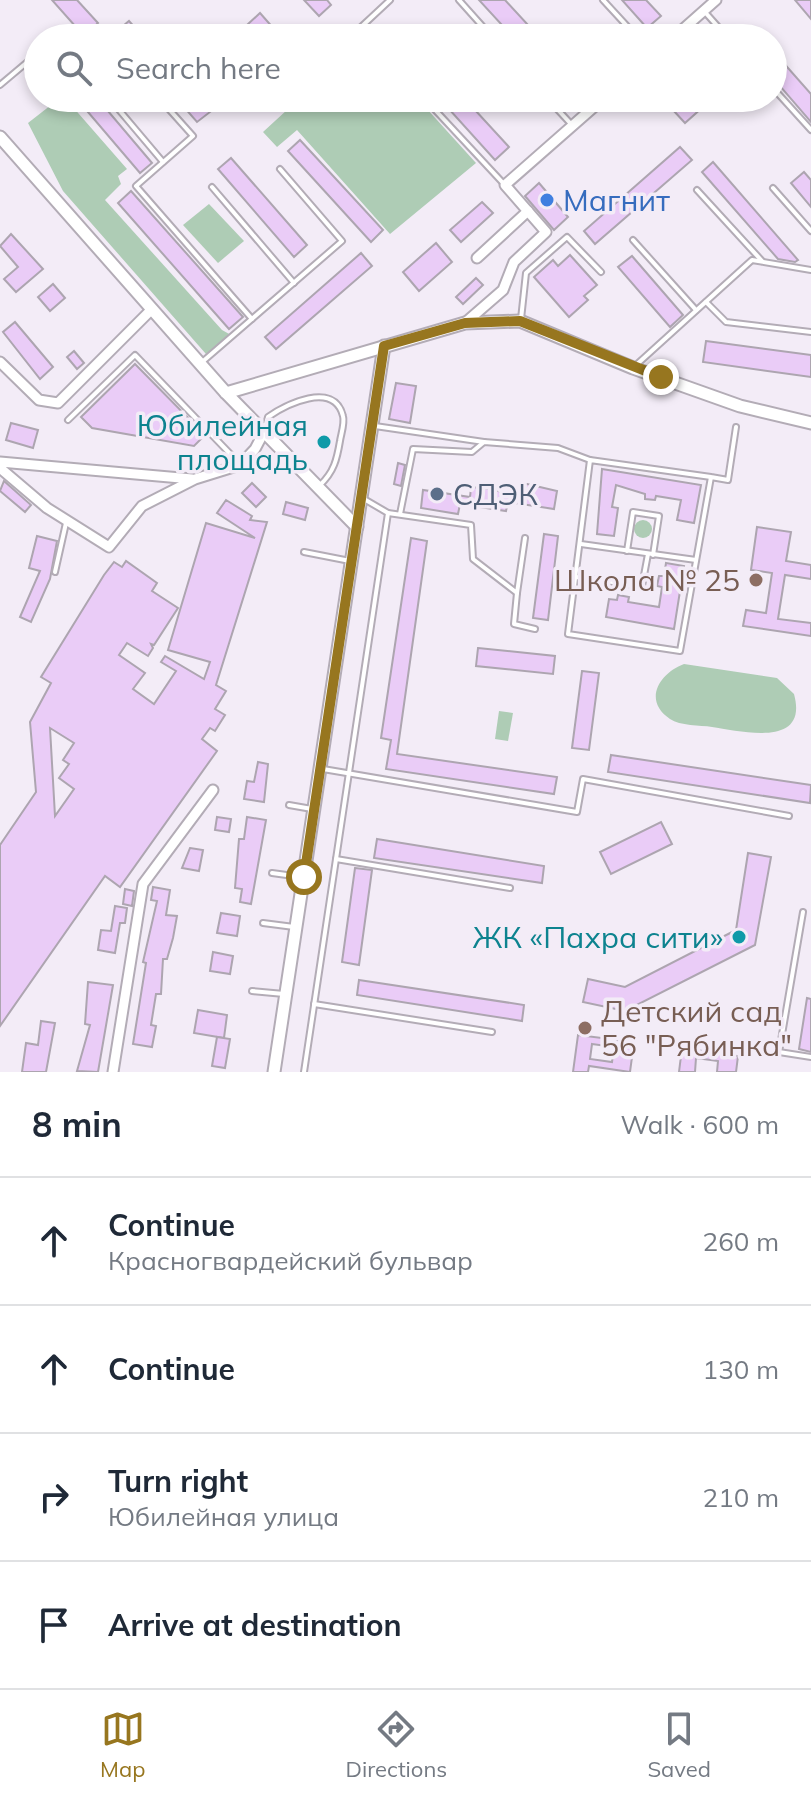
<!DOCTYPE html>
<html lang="en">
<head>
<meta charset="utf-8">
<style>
  body { margin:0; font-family:Mulish,sans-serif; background:#f6f6f7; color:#1f2937 }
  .stop { position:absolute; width:24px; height:24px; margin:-18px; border:6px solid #97761f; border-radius:50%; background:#fff }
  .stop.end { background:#97761f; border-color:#fff; box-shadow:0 2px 8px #0008 }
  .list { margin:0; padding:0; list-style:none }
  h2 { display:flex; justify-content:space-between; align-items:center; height:104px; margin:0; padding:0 32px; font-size:34px }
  h2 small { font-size:26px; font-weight:400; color:#747a83 }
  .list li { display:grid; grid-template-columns:52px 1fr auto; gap:24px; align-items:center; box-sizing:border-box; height:128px; padding:0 32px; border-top:2px solid #e0e1e3 }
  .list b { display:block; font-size:30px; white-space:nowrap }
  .list p { margin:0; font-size:26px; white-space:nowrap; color:#747a83 }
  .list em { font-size:26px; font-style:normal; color:#747a83 }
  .icon { flex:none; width:44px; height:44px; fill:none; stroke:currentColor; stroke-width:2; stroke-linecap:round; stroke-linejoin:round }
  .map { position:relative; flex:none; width:811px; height:1072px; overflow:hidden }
  .search { position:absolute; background:#fff; box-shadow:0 4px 12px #0003; left:24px; right:24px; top:24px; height:88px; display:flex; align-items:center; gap:20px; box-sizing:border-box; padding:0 28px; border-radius:44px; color:#747a83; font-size:30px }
  .sheet { height:616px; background:#fff }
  nav { display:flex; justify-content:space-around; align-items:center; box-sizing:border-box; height:112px; border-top:2px solid #e0e1e3; background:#fff; font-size:22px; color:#747a83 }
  nav a { display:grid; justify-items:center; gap:4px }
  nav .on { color:#97761f }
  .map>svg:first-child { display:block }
  .green { fill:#aeccb5 }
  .building { fill:#eaccf7; stroke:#ada5b0; stroke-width:2; fill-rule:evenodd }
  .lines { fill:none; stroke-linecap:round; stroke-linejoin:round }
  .service-casing { stroke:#b3acb6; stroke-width:8 }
  .minor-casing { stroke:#b3acb6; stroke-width:13 }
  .tertiary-casing { stroke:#b3acb6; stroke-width:15 }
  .service { stroke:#fff; stroke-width:4 }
  .minor { stroke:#fff; stroke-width:9 }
  .tertiary { stroke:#fff; stroke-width:11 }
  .route { stroke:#97761f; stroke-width:10 }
  .shop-dot { fill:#3f7fe0; stroke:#f3ecf7; stroke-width:3 }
  .culture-dot { fill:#0f9aa8; stroke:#f3ecf7; stroke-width:3 }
  .service-dot { fill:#5c6f8a; stroke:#f3ecf7; stroke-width:3 }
  .education-dot { fill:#8d6e63; stroke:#f3ecf7; stroke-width:3 }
  .labels { text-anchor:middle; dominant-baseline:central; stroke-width:7; stroke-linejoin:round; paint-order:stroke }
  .shop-label { font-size:30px; fill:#366cbe; stroke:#f3ecf7; text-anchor:start }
  .culture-label { font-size:30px; fill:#0d838f; stroke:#f3ecf7; text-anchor:end }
  .service-label { font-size:30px; fill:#4e5e75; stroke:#f3ecf7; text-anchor:start }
  .education-label { font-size:30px; fill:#785e54; stroke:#f3ecf7; text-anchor:end }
</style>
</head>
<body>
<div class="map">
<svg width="811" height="1072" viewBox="0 0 811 1072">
  <rect width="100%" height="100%" fill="#f3ecf7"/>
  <!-- green -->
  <g class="green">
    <path d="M60,98H65L127,169L118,176L121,184L105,200L222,330L231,335L206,354L63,191L28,123Z"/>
    <path d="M300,98H417L476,163L390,234L297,130L277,147L263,132Z"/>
    <path d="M209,204L244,241L218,263L183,225Z"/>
    <circle cx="643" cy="529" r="9"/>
    <path d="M684,664L777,678L794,694C809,749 741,731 712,727C700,725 680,726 670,719C642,700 660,673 684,664Z"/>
    <path d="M499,711L513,713L508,741L495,739Z"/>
  </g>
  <!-- building -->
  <g class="building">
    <path d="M52,0H77L98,23L84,36Z"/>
    <path d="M304,0H327L331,5L319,16Z"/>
    <path d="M479,0H505L540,38H514Z"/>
    <path d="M622,0H646L661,16L647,28Z"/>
    <path d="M795,0H811V19Z"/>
    <path d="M260,13L282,38H271L264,30L255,38H233Z"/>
    <path d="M129,21L144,38H123L117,31Z"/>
    <path d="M773,51L811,94V122L773,78Z"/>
    <path d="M76,98H97L152,163L140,173Z"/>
    <path d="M176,98H197L210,112L197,122Z"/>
    <path d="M439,98H464L509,147L495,160Z"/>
    <path d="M687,98H713L685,123L673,110Z"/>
    <path d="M300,140L383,230L371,242L288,151Z"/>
    <path d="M680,147L692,160L595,244L584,231Z"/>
    <path d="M231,158L307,245L294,257L218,169Z"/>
    <path d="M713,162L798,260L795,262L778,259L702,172Z"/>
    <path d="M804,172L811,180V207L791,183Z"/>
    <path d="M539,183L568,217L554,230L525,196Z"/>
    <path d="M131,191L243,317L229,329L118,203Z"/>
    <path d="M482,202L493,213L461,242L450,230Z"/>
    <path d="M11,234L43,269L16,292L4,279L18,267L0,246Z"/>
    <path d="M436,243L452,262L419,291L403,272Z"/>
    <path d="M361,253L372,266L276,349L265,337Z"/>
    <path d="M570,255L597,285L584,296L588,300L569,317L534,277L553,260L558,266Z"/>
    <path d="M632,256L683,315L670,327L618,267Z"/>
    <path d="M476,278L483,285L463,304L456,297Z"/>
    <path d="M53,284L65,298L50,311L38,297Z"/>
    <path d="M15,322L53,367L40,379L3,332Z"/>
    <path d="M706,341L811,355V377L703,362Z"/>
    <path d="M74,351L84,363L77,369L67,357Z"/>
    <path d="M135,364L205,435L194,446L92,428L81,417Z"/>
    <path d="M396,383L416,386L410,423L389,419Z"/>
    <path d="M11,423L38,430L33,448L6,440Z"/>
    <path d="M398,463L405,465L401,486L394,484Z"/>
    <path d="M602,469L701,485L694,523L677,520L681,500L656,496L655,500L645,499V494L616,485L612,507L618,508L614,536L597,534Z"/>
    <path d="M4,481L31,505L25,512L0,491Z"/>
    <path d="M252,483L266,497L256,507L242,493Z"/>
    <path d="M527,484L557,491L554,509L508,502L506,511L460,504L458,514L421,508L423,490L470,497L471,488L479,487L518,495L519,486Z"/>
    <path d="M226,500L252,516L250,520L267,522L216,685L226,691L215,709L225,715L215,731L210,728L202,739L217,751L120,887L105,876L0,1026V845L36,792L30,722L51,683L41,677L104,575L114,562L122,567L126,561L157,583L152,591L178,608L154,645L151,644L153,648L148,656L127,643L119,655L145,673L133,689L154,704L176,671L161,662L165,656L204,679L210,662L168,650L206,523L255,538L217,513ZM50,728L74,743L63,760L69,764L59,778L74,789L55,816Z"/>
    <path d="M286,502L308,508L305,520L283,514Z"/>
    <path d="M757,527L791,532L786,561L811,565V579L785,575L778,619L811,623V636L743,626L746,610L766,613L772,573L751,570Z"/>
    <path d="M544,534L558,536L548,620L533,618Z"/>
    <path d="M37,536L57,541L50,579L31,622L20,617L40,571L29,568Z"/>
    <path d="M411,538L427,541L397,754L557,777L554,794L386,769L391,740L381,738Z"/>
    <path d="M666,563L684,566L674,629L606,617L609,599L617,600L618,595L629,597L628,602L659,607L662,587L657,586L659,576H664Z"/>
    <path d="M478,648L555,656L553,674L476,666Z"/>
    <path d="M582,671L599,673L589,750L572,748Z"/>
    <path d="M611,755L811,785L810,803L608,772Z"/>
    <path d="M258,762L268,764L264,802L244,799L247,781L254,782Z"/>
    <path d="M217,817L231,819L229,832L215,830Z"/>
    <path d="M247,817L266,820L251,904L240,902L242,889L235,888L239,839H244Z"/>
    <path d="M661,822L672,844L611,874L600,852Z"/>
    <path d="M377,839L544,866L542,883L374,858Z"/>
    <path d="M190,848L203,850L199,871L182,868Z"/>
    <path d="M748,853L771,857L755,945L625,1011L583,1002L588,979L625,987L736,930Z"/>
    <path d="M355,868L372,870L359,965L342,962Z"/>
    <path d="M153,887L170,890L166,915L177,916L173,938L167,959H163L161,994H156L151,1025L156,1026L152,1047L133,1044L146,963L143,962L157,901L151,900Z"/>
    <path d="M125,889L134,891L132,906L123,904Z"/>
    <path d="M115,906L127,908L125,923H120L115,953L98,950L101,930L111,931Z"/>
    <path d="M221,913L240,916L237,936L217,933Z"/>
    <path d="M213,952L233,956L230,974L210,971Z"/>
    <path d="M359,980L524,1005L522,1021L357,995Z"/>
    <path d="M88,982L113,985L98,1072L77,1071L90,1025L85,1024Z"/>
    <path d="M807,998L811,999V1052L799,1049Z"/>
    <path d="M198,1010L227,1015L224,1038L194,1033Z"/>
    <path d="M41,1021L55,1023L46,1072H22L26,1043L38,1045Z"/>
    <path d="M578,1035L634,1042L630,1072L589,1066L588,1072H573ZM592,1044L614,1047L612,1062L590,1059Z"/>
    <path d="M217,1037L230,1039L225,1068L212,1066Z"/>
    <path d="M682,1048L738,1056L736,1072H717L718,1061L696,1058L695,1072H679Z"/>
  </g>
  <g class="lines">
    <!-- service casing -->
    <g class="service-casing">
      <g id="service">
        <path d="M459,0L493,38"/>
        <path d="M603,0L638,38"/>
        <path d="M704,11L728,38"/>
        <path d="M369,38L360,28L390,0"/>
        <path d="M0,85L38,53"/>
        <path d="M773,88L811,130"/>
        <path d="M109,98L163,162"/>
        <path d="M159,98L193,136L136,186L252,319"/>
        <path d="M424,98L503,183"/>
        <path d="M547,98L571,124"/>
        <path d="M212,187L294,283"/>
        <path d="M773,188L811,231"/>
        <path d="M697,190L762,261"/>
        <path d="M633,240L696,310"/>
        <path d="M706,302L726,322L811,332"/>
        <path d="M521,319L526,273L567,237L601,272"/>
        <path d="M201,363L342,241L280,169"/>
        <path d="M635,366L752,260L811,270"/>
        <path d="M68,420L135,355L239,463"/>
        <path d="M375,426L484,442"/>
        <path d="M265,428L268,417C285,405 334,380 343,416C345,423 341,434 340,441C337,459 334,472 320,485"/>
        <path d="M711,477L680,651L568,634L590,460L711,477L728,480L736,427"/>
        <path d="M388,513L471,525L473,559L517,593L525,538"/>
        <path d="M400,514L413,449L472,452L484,442L558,448L590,460"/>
        <path d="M581,544L696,560"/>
        <path d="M627,551L633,512L659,516L653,555"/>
        <path d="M304,552L350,561"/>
        <path d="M55,572L66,523"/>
        <path d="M576,577L642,586L648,554"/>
        <path d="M517,593L514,624L535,629"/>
        <path d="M323,769L577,812L583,779L789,816"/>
        <path d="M289,805L312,809"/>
        <path d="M336,859L510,888"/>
        <path d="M272,873L301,877"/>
        <path d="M803,912L779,1052L811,1057"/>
        <path d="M263,923L294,927"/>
        <path d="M252,991L284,994"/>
        <path d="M314,1004L492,1032"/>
        <path d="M304,1072L388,513L364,499"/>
      </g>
    </g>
    <!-- minor casing -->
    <g class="minor-casing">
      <g id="minor">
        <path d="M673,38L716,0"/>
        <path d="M477,258L528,211"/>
        <path d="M465,323L503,290L514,262L546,232L505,185L604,98"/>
        <path d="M0,362L39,400L58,403L151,310"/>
        <path d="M0,462L192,479"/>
        <path d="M0,468L47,508L109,547L142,506L195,479L240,465L255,449L264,432"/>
        <path d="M113,1072L143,884L213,790"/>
      </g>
    </g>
    <!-- tertiary casing -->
    <g class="tertiary-casing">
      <g id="tertiary">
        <path d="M0,137L226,393L357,527"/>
        <path d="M226,393L465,323L520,321L633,368L740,406L811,423"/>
        <path d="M274,1072L384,346"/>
      </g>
    </g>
    <!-- service -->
    <use href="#service" class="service"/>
    <!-- minor -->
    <use href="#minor" class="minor"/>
    <!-- tertiary -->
    <use href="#tertiary" class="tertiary"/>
  </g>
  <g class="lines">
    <!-- route -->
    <path class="route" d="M304,877L384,346L465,323L520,321L661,377"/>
  </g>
  <!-- markers -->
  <circle class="shop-dot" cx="547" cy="200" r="8"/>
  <g class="culture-dot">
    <circle cx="324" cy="442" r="8"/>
    <circle cx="739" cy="937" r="8"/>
  </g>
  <circle class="service-dot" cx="437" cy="494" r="8"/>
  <g class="education-dot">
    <circle cx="756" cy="580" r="8"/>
    <circle cx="585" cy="1028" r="8"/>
  </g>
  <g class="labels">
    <!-- shop labels -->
    <g class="shop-label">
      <text x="563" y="200">Магнит</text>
    </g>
    <!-- culture labels -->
    <g class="culture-label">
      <text x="308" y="425">Юбилейная<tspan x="308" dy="34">площадь</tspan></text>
      <text x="723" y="937">ЖК «Пахра сити»</text>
    </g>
    <!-- service labels -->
    <g class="service-label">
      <text x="453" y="494">СДЭК</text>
    </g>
    <!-- education labels -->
    <g class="education-label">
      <text x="740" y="580">Школа № 25</text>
      <text x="601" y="1011" text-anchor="start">Детский сад<tspan x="601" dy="34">56 "Рябинка"</tspan></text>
    </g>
  </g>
</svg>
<div class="stop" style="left:304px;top:877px"></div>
<div class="stop end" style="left:661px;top:377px"></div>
<div class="search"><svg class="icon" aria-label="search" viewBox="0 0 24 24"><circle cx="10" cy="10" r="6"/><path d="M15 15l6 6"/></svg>Search here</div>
</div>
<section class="sheet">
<h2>8 min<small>Walk · 600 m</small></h2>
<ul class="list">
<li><svg class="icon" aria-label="ahead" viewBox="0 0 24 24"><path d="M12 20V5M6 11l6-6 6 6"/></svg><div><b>Continue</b><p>Красногвардейский бульвар</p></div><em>260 m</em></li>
<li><svg class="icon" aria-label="ahead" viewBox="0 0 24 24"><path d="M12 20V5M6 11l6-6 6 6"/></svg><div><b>Continue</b></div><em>130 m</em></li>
<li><svg class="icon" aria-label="right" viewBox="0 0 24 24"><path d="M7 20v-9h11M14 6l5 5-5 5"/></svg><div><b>Turn right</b><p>Юбилейная улица</p></div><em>210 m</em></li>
<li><svg class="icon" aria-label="arrive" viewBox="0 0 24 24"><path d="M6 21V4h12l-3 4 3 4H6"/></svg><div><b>Arrive at destination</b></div></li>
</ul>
</section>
<nav>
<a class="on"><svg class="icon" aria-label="map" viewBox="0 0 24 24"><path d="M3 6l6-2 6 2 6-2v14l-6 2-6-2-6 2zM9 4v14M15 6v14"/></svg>Map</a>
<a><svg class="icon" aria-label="directions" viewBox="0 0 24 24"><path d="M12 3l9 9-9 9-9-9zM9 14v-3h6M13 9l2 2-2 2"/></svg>Directions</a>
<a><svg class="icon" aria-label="saved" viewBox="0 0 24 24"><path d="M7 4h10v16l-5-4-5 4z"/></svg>Saved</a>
</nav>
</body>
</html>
